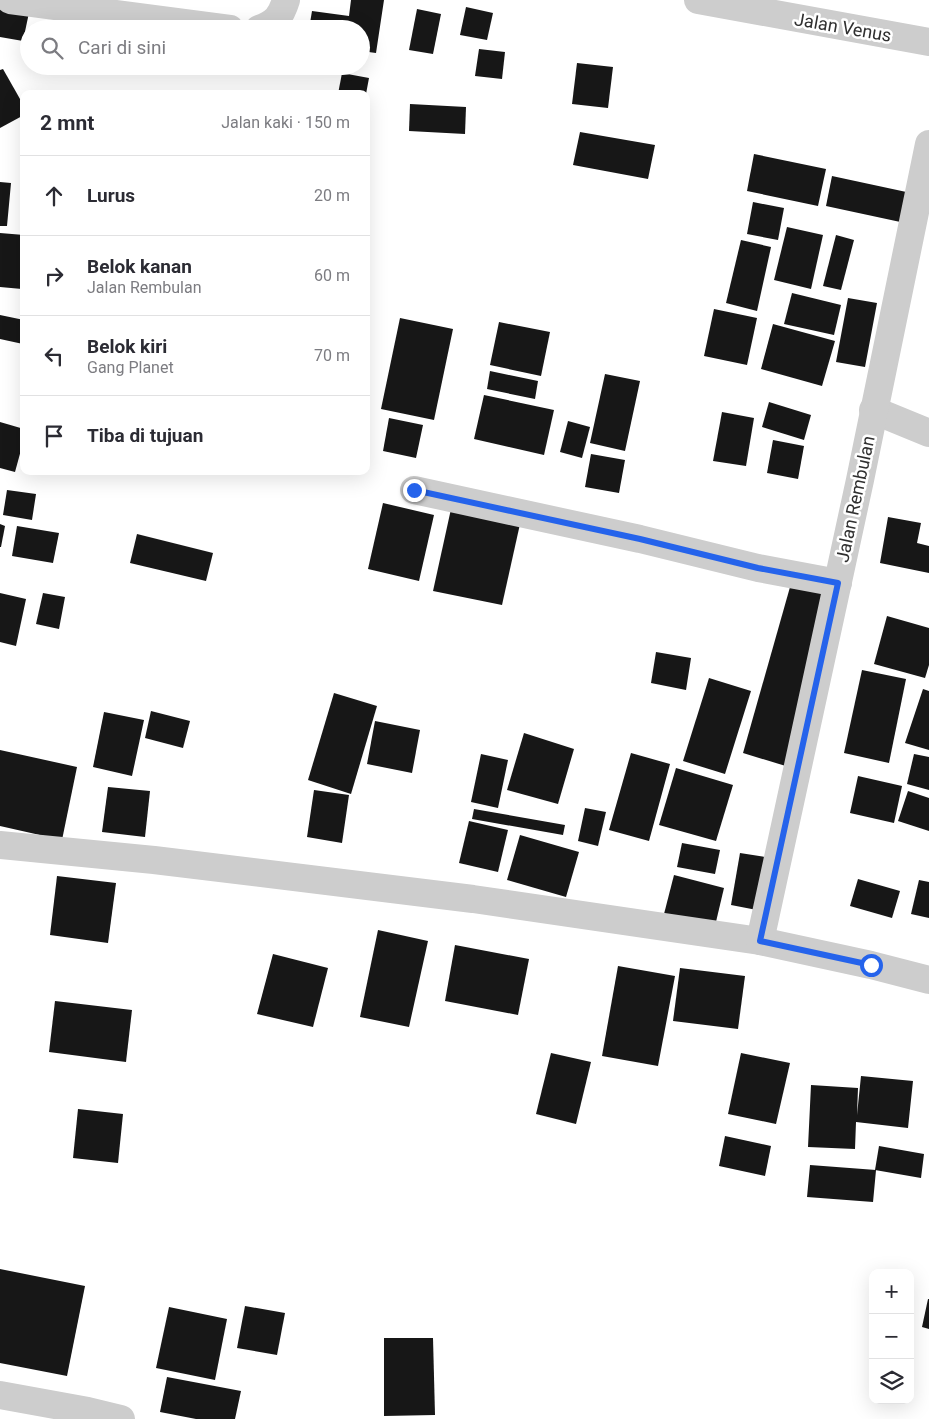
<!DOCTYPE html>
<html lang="id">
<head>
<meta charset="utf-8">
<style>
  body { margin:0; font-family:Roboto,sans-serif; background:#f2f2f3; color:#2b2b33 }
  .controls { position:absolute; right:15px; bottom:15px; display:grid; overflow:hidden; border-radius:10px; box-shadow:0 5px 20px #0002 }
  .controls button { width:45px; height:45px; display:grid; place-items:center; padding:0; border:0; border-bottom:1px solid #e1e1e2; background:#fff; color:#2b2b33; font:25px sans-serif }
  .stop { position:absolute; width:15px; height:15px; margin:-11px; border:4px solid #2563eb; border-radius:50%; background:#fff }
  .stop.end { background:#2563eb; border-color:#fff; box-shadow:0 1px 5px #0008 }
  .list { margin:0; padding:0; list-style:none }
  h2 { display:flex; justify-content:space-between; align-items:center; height:65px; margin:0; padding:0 20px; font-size:21px }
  h2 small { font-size:16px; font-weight:400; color:#7c7c81 }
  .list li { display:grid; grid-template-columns:32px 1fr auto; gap:15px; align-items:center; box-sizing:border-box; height:80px; padding:0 20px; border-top:1px solid #e1e1e2 }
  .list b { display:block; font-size:19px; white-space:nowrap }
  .list p { margin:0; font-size:16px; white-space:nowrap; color:#7c7c81 }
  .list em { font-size:16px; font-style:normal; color:#7c7c81 }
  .icon { flex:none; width:28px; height:28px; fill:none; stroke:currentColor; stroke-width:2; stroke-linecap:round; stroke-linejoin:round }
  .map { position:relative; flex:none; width:929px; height:1419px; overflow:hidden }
  .search { position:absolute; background:#fff; box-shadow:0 5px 20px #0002; left:20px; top:20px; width:350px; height:55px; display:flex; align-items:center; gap:12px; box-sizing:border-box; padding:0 18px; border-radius:28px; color:#7c7c81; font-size:19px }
  .panel { position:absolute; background:#fff; box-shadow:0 5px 20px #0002; left:20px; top:90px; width:350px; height:385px; border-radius:10px }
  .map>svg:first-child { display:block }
  .building { fill:#171717 }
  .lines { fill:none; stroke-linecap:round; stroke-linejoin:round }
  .minor { stroke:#cdcdcd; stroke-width:28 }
  .route { stroke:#2563eb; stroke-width:6 }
  .labels { text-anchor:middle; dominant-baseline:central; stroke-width:5; stroke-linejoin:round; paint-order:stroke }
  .street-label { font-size:18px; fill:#303030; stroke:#fff }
</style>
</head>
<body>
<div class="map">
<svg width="929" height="1419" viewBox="0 0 929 1419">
  <rect width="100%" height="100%" fill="#fff"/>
  <!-- building -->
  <g class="building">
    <path d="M351,0H384L376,53L361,51V29H309L312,11L349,16Z"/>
    <path d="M0,1L30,8L23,41L0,37Z"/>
    <path d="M466,7L493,13L487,40L460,35Z"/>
    <path d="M417,9L441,14L433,54L409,50Z"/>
    <path d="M479,49L505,52L502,79L475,76Z"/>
    <path d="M577,63L613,67L608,108L572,104Z"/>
    <path d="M3,69L24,106V115L0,128V70Z"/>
    <path d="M342,73L369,78L366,94H338Z"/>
    <path d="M410,104L466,107L465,134L409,131Z"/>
    <path d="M580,132L655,145L648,179L573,165Z"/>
    <path d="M754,154L826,169L818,206L747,191Z"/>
    <path d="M832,176L911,193L905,223L826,206Z"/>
    <path d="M0,182L11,183L7,226H0Z"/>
    <path d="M753,202L784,208L778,240L747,234Z"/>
    <path d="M787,227L823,235L811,289L774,280Z"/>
    <path d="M0,233L24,235V273L22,289L0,287Z"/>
    <path d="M836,235L854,240L841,290L823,286Z"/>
    <path d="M741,240L771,247L757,311L726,303Z"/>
    <path d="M792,293L841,305L834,335L784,324Z"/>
    <path d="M848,298L877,303L865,367L836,362Z"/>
    <path d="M714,309L757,318L747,365L704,356Z"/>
    <path d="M0,315L24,320L23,344L0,339Z"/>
    <path d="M400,318L453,329L434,420L381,409Z"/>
    <path d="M499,322L550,332L541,376L490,365Z"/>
    <path d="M773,324L835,341L822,386L761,369Z"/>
    <path d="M490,371L538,381L535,399L487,389Z"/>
    <path d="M605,374L640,381L625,451L590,443Z"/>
    <path d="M484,395L554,410L544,455L474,439Z"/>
    <path d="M769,402L811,415L804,440L762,427Z"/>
    <path d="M722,412L754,418L746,466L713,461Z"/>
    <path d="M389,418L423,425L416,458L383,451Z"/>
    <path d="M568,421L590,427L582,458L560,452Z"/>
    <path d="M0,422L24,429V439L15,472L0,468Z"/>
    <path d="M773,440L804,446L798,479L767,473Z"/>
    <path d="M591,454L625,460L619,493L585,487Z"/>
    <path d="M7,490L36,494L32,520L3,515Z"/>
    <path d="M383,503L434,515L419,581L368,569Z"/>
    <path d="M451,509L520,524L502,605L433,591Z"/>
    <path d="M888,517L921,523L917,543L929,546V573L880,563Z"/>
    <path d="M0,524L5,526L1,547H0Z"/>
    <path d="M17,526L59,533L53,563L12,556Z"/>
    <path d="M137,534L213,553L206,581L130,563Z"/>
    <path d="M792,580L827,591L789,767L743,753Z"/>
    <path d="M0,593L26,599L16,646L0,642Z"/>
    <path d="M43,593L65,597L59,629L36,624Z"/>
    <path d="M887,616L929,628V665L925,678L874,664Z"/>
    <path d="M656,652L691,658L686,690L651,683Z"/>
    <path d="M862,670L906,679L889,763L844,753Z"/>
    <path d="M709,678L751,691L725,774L683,761Z"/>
    <path d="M923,689L929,691V750L905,743Z"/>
    <path d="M334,693L377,706L351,794L308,780Z"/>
    <path d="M151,711L190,721L183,748L145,738Z"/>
    <path d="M104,712L144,720L132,776L93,767Z"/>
    <path d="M375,721L420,730L412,773L367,764Z"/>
    <path d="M524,733L574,749L558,804L507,790Z"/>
    <path d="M0,750L77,767L62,840L0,826Z"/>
    <path d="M631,753L670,764L649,841L609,830Z"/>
    <path d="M481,754L508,760L498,808L471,802Z"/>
    <path d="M914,754L929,757V790L907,784Z"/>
    <path d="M676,768L733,785L716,841L659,825Z"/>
    <path d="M858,776L902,786L894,823L850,813Z"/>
    <path d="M108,787L150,791L145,837L102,832Z"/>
    <path d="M314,790L349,795L342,843L307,837Z"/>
    <path d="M908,791L929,798V831L898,821Z"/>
    <path d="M585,808L606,812L598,846L578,841Z"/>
    <path d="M474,809L565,825L563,835L472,819Z"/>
    <path d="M469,821L508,830L498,872L459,863Z"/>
    <path d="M520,835L579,852L566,897L507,880Z"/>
    <path d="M682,843L720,850L715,874L677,867Z"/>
    <path d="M740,853L771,858L762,911L731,905Z"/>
    <path d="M674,875L724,888L715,926L664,914Z"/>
    <path d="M57,876L116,883L108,943L50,935Z"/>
    <path d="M858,879L900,891L892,918L850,906Z"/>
    <path d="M919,880L929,882V918L911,914Z"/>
    <path d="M378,930L428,941L409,1027L360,1017Z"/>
    <path d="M455,945L529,959L518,1015L445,1001Z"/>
    <path d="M273,954L328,968L313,1027L257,1014Z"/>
    <path d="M618,966L675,976L658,1066L602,1056Z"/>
    <path d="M680,968L745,976L738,1029L673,1021Z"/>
    <path d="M55,1001L132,1010L126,1062L49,1052Z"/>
    <path d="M551,1053L591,1062L576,1124L536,1114Z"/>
    <path d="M741,1053L790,1063L776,1124L728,1114Z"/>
    <path d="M861,1076L913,1081L908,1128L856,1122L855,1149L808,1147L811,1085L858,1088L857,1115Z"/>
    <path d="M78,1109L123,1114L118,1163L73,1158Z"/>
    <path d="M725,1136L771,1146L765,1176L719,1166Z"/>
    <path d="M879,1146L924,1154L921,1178L875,1170Z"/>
    <path d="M810,1165L876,1170L873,1202L807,1197Z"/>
    <path d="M0,1269L85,1286L67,1376L0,1363Z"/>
    <path d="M928,1299H929V1329L922,1327Z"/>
    <path d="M245,1306L285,1313L277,1355L237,1348Z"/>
    <path d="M169,1307L227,1319L215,1380L156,1368Z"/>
    <path d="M384,1338H433L435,1415L384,1416Z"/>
    <path d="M167,1377L241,1391L235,1419H196L160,1412Z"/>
  </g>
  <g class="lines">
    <!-- minor -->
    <g class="minor">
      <path d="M10,0L230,29"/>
      <path d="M698,0L929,42"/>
      <path d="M259,29C276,23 281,16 286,0"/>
      <path d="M873,410L929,433"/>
      <path d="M414,490L640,539L758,568L838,583"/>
      <path d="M0,845L154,860L473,899L760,941L871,965L929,980"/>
      <path d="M760,941L860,480L929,144"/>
      <path d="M0,1395L88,1411L121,1419"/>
    </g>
  </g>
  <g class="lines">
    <!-- route -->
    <path class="route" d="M414,490L640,539L758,568L838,583L760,941L871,965"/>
  </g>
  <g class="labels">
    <!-- street labels -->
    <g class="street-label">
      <text transform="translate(843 27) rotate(10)">Jalan Venus</text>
      <text transform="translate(855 499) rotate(-78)">Jalan Rembulan</text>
    </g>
  </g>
</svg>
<div class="controls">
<button>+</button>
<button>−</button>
<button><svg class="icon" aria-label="layers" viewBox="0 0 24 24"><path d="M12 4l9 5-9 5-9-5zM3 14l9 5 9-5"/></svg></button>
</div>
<div class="stop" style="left:871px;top:965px"></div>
<div class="stop end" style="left:414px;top:490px"></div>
<div class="search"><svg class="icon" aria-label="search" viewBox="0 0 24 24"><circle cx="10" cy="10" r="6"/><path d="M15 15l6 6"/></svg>Cari di sini</div>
<section class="panel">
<h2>2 mnt<small>Jalan kaki · 150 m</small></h2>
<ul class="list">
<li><svg class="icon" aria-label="ahead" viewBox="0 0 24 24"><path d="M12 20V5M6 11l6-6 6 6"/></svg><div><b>Lurus</b></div><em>20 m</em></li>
<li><svg class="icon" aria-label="right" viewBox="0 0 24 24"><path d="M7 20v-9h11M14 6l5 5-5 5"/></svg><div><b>Belok kanan</b><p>Jalan Rembulan</p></div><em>60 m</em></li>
<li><svg class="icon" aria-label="left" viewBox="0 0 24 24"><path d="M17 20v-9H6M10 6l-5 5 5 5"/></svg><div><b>Belok kiri</b><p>Gang Planet</p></div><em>70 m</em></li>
<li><svg class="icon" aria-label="arrive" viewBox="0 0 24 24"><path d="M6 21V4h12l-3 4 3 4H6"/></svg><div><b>Tiba di tujuan</b></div></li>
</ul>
</section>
</div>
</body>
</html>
